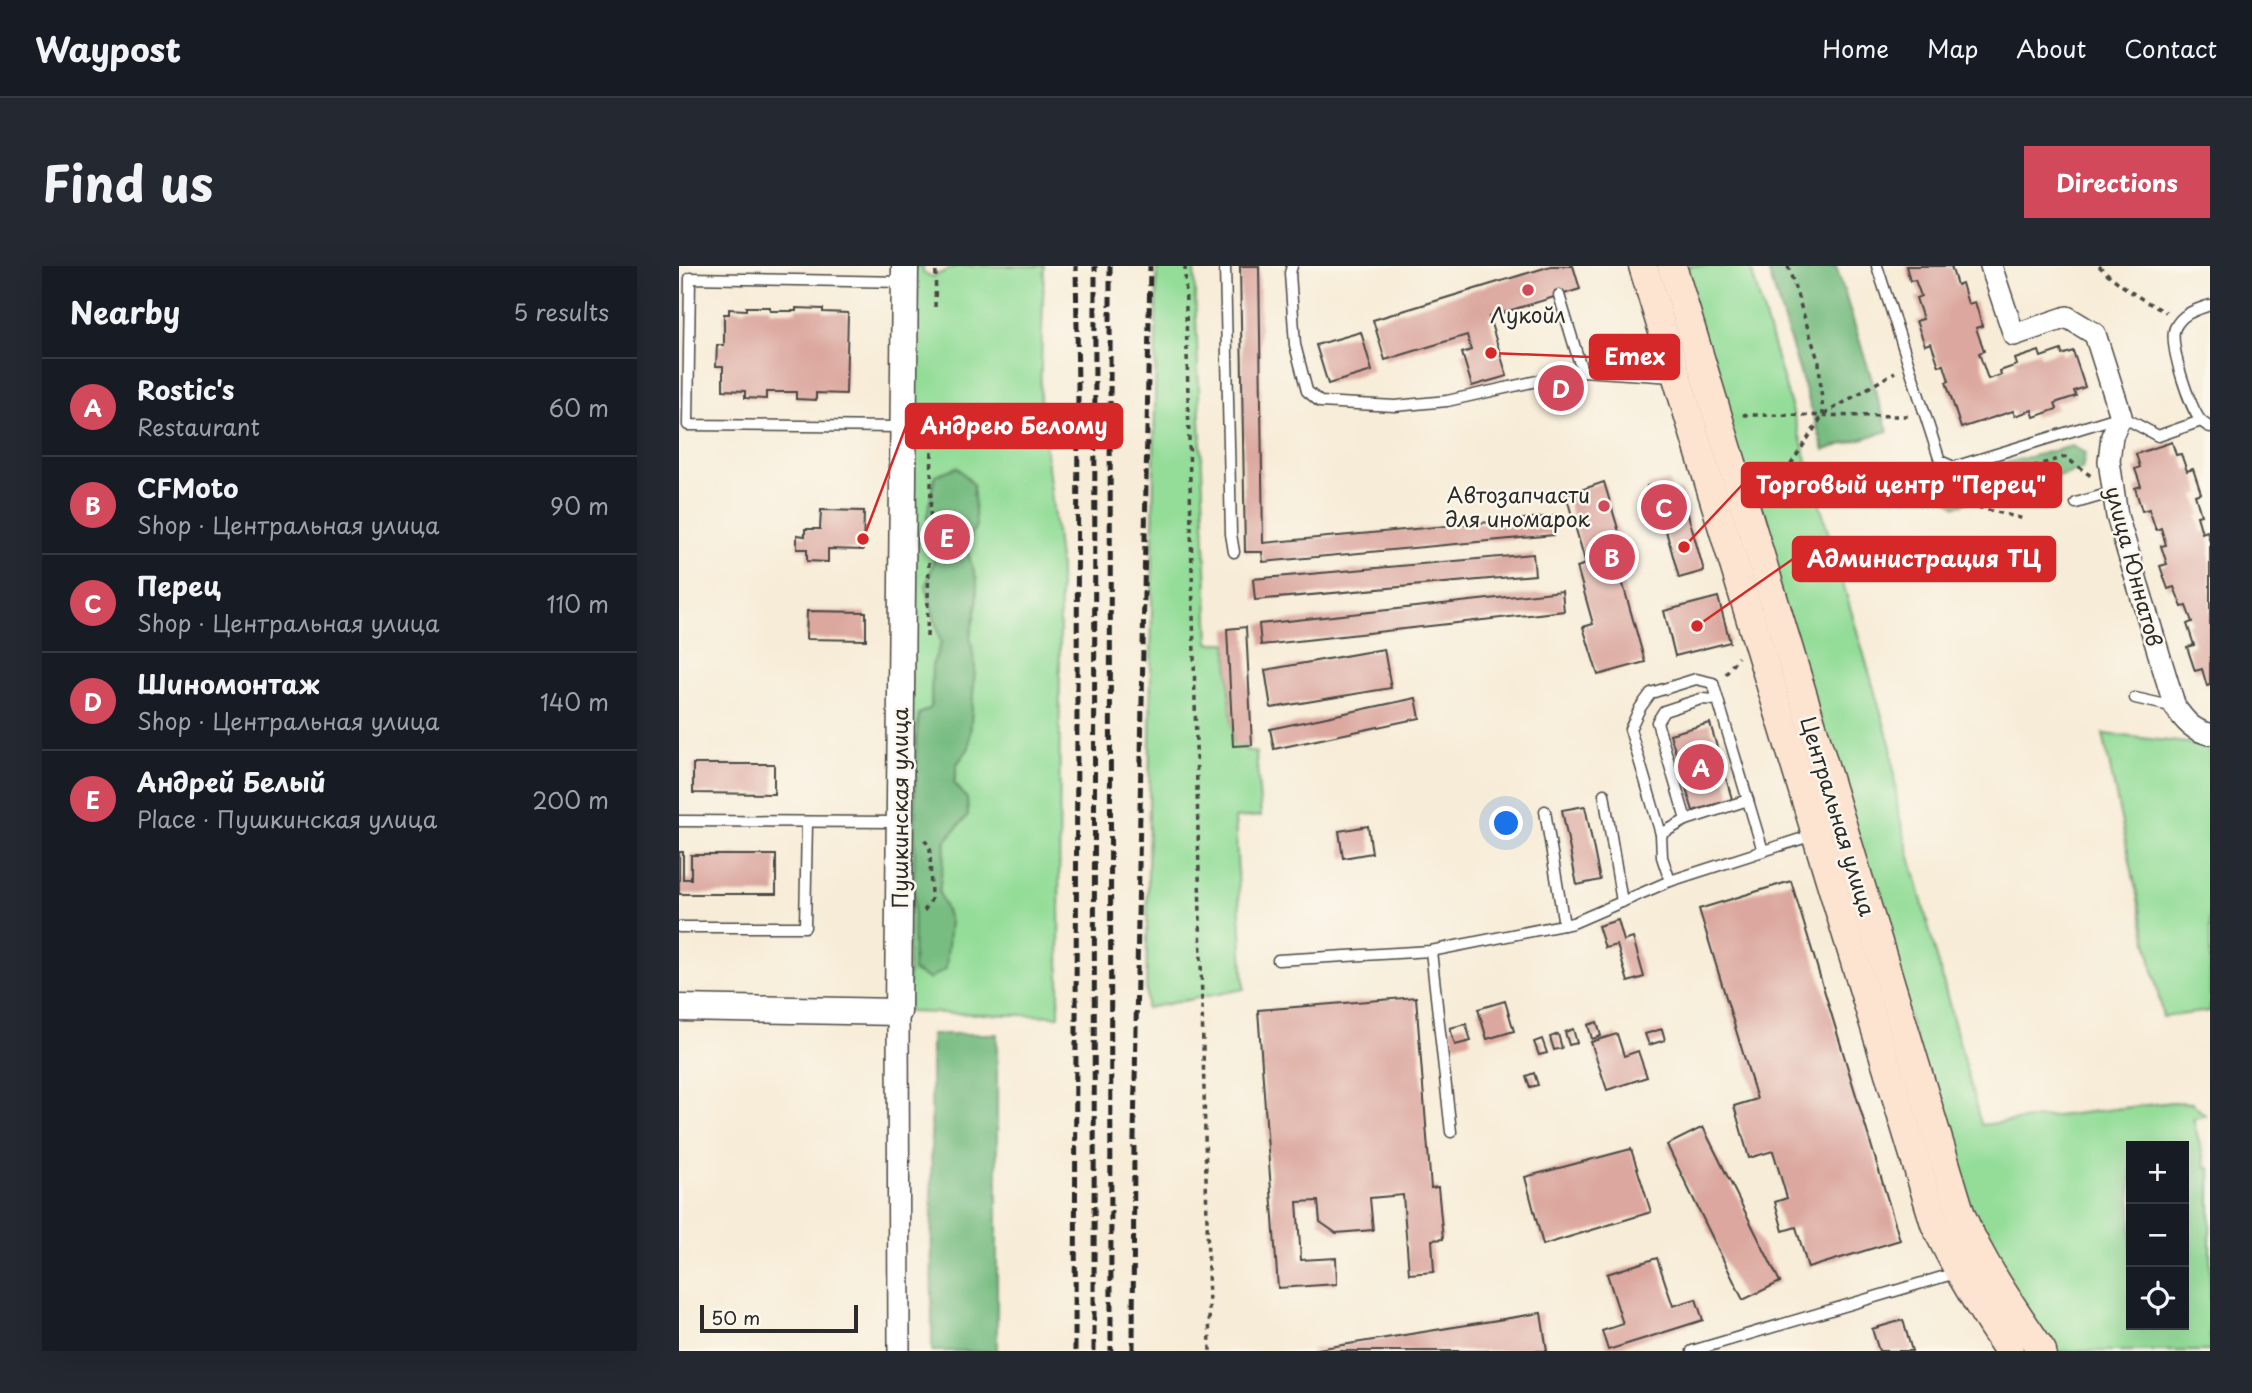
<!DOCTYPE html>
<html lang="en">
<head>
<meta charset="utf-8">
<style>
  body { margin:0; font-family:"Playpen Sans",sans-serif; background:#242831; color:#f1f3f6 }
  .controls { position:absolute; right:21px; bottom:21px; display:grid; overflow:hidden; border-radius:0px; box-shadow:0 7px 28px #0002 }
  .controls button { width:63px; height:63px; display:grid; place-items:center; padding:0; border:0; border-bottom:2px solid #363941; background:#171b24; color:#f1f3f6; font:35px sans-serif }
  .scale { position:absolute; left:21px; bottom:18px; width:158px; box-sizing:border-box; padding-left:7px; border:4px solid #2b2b2b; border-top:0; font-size:19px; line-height:24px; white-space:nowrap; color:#2b2b2b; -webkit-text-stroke:5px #fbf7ec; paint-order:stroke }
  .you { position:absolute; left:828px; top:558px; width:24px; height:24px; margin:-18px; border:5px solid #fff; border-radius:50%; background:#1a73e8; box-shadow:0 0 0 10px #1a73e833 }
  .badge { display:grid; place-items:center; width:46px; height:46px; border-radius:50%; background:#d1495b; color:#fff; font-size:23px; font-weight:700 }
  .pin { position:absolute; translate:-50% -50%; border:4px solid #fff; box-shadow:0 2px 7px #0006 }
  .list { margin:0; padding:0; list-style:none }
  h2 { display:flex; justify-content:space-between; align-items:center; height:91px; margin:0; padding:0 28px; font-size:30px }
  h2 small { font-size:23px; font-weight:400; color:#9ea1a6 }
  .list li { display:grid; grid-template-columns:46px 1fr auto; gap:21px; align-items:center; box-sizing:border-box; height:98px; padding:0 28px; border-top:2px solid #363941 }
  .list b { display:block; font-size:26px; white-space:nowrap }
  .list p { margin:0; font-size:23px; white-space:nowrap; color:#9ea1a6 }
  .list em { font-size:23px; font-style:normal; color:#9ea1a6 }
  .icon { flex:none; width:38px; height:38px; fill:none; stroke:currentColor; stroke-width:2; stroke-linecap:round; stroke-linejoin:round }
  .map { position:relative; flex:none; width:1531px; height:1085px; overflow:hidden; border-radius:0px }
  header { display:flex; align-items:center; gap:42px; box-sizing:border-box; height:98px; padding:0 35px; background:#171b24; border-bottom:2px solid #363941 }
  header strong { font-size:33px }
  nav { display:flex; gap:38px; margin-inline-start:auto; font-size:24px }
  .intro { display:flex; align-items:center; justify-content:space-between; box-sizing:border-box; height:168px; padding:0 42px }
  h1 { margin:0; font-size:49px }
  .button { padding:18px 32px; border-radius:0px; background:#d1495b; color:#fff; font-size:24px; font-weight:700 }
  main { display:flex; gap:42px; padding:0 42px }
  aside { flex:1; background:#171b24; border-radius:0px; box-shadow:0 7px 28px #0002 }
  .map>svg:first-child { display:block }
  .green { fill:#94dd99; stroke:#608462; stroke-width:2; fill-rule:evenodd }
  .forest { fill:#77bc81; stroke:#517456; stroke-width:2 }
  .building { fill:#dba79f }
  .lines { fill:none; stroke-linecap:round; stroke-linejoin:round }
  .service-casing { stroke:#4a4845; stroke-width:13 }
  .minor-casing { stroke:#4a4845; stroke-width:24 }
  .tertiary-casing { stroke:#4a4845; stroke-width:29 }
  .secondary-casing { stroke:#4a4845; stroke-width:31 }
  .path { stroke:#4a4845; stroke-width:3.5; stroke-dasharray:5 5; stroke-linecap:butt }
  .service { stroke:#fff; stroke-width:10 }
  .minor { stroke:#fff; stroke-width:21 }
  .tertiary { stroke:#fff; stroke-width:26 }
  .secondary { stroke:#fde4d1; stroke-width:28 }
  .rail { stroke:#2b2b2b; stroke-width:5; stroke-dasharray:10 5; stroke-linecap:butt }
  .poi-dot { fill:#d1495b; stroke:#fbf7ec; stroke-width:2.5 }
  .labels { text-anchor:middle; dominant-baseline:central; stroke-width:5; stroke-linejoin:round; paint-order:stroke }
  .poi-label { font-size:21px; fill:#2b2b2b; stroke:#fbf7ec }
  .street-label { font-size:21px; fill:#2b2b2b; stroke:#fbf7ec }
  .leader { fill:none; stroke:#d62828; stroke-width:2.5 }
  .callout-dot { fill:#d62828; stroke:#fbf7ec; stroke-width:2.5 }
  .callout { fill:#d62828; stroke:#d62828; stroke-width:2.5 }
  .callout-label { font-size:23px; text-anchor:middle; font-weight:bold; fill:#fff }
</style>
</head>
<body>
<header>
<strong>Waypost</strong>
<nav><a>Home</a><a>Map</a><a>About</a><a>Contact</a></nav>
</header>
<div class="intro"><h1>Find us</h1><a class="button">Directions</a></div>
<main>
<aside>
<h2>Nearby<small>5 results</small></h2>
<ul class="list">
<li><span class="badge">A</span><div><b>Rostic's</b><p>Restaurant</p></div><em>60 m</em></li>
<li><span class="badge">B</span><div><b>CFMoto</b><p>Shop · Центральная улица</p></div><em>90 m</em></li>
<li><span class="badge">C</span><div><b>Перец</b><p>Shop · Центральная улица</p></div><em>110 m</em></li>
<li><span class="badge">D</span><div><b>Шиномонтаж</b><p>Shop · Центральная улица</p></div><em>140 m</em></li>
<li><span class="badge">E</span><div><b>Андрей Белый</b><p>Place · Пушкинская улица</p></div><em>200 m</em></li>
</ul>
</aside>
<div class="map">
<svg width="1531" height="1085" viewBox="0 0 1531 1085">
  <rect width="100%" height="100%" fill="#fbf7ec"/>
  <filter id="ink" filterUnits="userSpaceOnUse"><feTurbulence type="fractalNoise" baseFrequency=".0143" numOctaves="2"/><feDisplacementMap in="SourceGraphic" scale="14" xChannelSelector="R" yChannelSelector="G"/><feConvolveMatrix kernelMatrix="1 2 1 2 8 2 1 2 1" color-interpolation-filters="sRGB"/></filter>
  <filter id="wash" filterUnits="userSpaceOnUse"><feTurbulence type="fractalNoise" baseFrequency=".00686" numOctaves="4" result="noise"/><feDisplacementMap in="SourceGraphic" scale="28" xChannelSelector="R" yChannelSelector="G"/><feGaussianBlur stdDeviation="1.57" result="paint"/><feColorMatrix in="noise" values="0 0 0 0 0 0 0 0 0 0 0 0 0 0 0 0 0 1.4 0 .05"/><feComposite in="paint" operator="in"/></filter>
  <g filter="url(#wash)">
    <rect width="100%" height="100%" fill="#f7ecd7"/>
    <!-- green -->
    <g class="green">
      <path d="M236,0H244V7L254,11L277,0H365L361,132L381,302L380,750L229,746ZM248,250L297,259L287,283L298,314V338L291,370L296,401L290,482L278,498L275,517L288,533L289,549L267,574L260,626L271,656L234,705L237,475L240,448L252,442L253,400L262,377L247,320L255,296Z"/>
      <path d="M478,0H515L530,377H548L554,479H566L567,484L577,487L582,550L556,552L565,723L467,742Z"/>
      <path d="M998,0H1071L1212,481L1219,545L1302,859L1493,836L1513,837L1526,849L1514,853L1527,902H1531V1085H1370L1298,974ZM1452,880H1505V1059H1452Z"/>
      <path d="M1424,468L1527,479L1531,492V745L1484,751Z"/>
    </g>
    <!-- forest -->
    <g class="forest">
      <path d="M1088,0H1157L1209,165L1145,184Z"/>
      <path d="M1393,180L1406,187L1403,204L1277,240L1244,219L1265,203L1287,207Z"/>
      <path d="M278,201L294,218L297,259L287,282L298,314V338L291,370L296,401L290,482L278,498L275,517L288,533L289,549L267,574L260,626L271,656L267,703L250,713L234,705L237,475L240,448L252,442L253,400L262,377L247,320L255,296L248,250L256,209Z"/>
      <path d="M252,768H318V1085H253Z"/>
    </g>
    <g id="blocks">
      <!-- building -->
      <g class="building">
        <path d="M561,0H580L584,277L876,250V255L873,256L875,269L584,296L583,286H566Z"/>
        <path d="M872,0H894L901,23L810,51L828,110L793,120L783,87L792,84L788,69L706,94L694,54Z"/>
        <path d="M1227,0H1272L1278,19L1283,17L1289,38L1296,36L1300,49L1303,60L1297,62L1305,85L1300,87L1309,113L1322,109L1321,105L1338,99L1336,93L1360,85L1362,91L1382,84L1383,89L1394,85L1406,121L1395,125L1397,130L1376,137L1378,143L1355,151L1353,144L1336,150L1334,145L1282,162L1267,116L1270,115L1265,99L1260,100L1252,77L1246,79L1237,55L1244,53L1237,32L1242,30L1236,14L1231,15Z"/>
        <path d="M67,41H91V45H117V42L144,43V46L169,47L167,128L137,127V134L117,133V126H87V133L66,132V125L44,124V100H37L38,79H45V48H50V43L67,44Z"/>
        <path d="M682,66L693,105L649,118L637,79Z"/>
        <path d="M1493,176L1497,189L1502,188L1508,205L1514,203L1522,227L1516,229L1522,249L1518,250L1523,267L1528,265L1531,276V419L1528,420L1523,403L1516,405L1508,381L1515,379L1508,358L1513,356L1507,340L1503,341L1495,321L1489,323L1481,300L1488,298L1482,280L1487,279L1482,262L1477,264L1470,243L1463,245L1456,222L1462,220L1456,203L1461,201L1457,188Z"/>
        <path d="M990,215L993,226L1002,224L1025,305L1000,312L984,254L977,256L968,220Z"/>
        <path d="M925,216L946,286L936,290L966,396L919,409L904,361L914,358L898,301L907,298L887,229Z"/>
        <path d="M142,244L185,245L184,284L149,283V296L128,295V283H118V269L126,270V263H141Z"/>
        <path d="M854,288L856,309L576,334L574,313Z"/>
        <path d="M883,325L885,345L582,379L580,358Z"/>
        <path d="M1039,331L1051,376L996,390L985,345Z"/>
        <path d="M128,345L187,346V374L127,373Z"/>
        <path d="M567,361L573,479L554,480L548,363Z"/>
        <path d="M705,383L712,422L592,442L586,404Z"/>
        <path d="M737,432L741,452L595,483L591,463Z"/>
        <path d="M1031,457L1053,533L1014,545L991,468Z"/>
        <path d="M14,498H95V528L14,527Z"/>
        <path d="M906,540L921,614L898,619L883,544Z"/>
        <path d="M689,560L693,587L664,592L660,565Z"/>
        <path d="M0,586H4V613H12V589H97V628H0Z"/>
        <path d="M1112,615L1221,974L1129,1002L1117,961L1104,965L1096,936L1108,932L1094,885L1070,892L1055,840L1078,833L1020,643Z"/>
        <path d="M939,654L945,675L954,672L965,711L949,716L938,679L926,682L919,660Z"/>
        <path d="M737,731L752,922L759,921L764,973L753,974L755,1006L730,1008L724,929L691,932L694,964L657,967L641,956L639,935L618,936L622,994L657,992L658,1018L599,1022L579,744Z"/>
        <path d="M826,735L835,765L808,773L799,743Z"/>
        <path d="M918,756L922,770L913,773L909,759Z"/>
        <path d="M787,758L792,775L776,779L771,762Z"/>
        <path d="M894,763L898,777L890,779L886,766Z"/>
        <path d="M983,763L986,774L970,779L966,768Z"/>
        <path d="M879,768L883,782L875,784L871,771Z"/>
        <path d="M938,768L945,790L959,785L968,811L928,824L912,776Z"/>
        <path d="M863,773L868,787L860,789L855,776Z"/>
        <path d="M855,807L859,819L851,821L847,810Z"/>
        <path d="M1024,861L1101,1016L1064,1034L988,879Z"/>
        <path d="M952,883L972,946L864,979L846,911Z"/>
        <path d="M978,992L994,1040L1017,1033L1024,1054L929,1084L923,1065L944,1058L928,1008Z"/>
        <path d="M862,1047L868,1085H632V1084Z"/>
        <path d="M1224,1054L1233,1085H1200L1193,1063Z"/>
      </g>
    </g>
  </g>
  <g filter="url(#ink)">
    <use href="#blocks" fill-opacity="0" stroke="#4a4845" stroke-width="2"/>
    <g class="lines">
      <!-- service casing -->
      <g class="service-casing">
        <g id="service">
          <path d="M546,0L552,268L555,286"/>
          <path d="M613,0L611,7L616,79L628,125L641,136L716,140L768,135L903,105L994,111"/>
          <path d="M1198,0L1261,195L1275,201L1442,150L1479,170L1522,155"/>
          <path d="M880,29L903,105"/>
          <path d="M1531,39C1517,44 1503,47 1496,62C1489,77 1511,143 1522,155C1523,156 1530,161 1531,161"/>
          <path d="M223,161L9,159L11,12L226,16"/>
          <path d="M1397,237L1435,226"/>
          <path d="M1456,432L1496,441"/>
          <path d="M925,528L943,636"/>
          <path d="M866,545L885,659"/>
          <path d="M1007,554L1069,534"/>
          <path d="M0,555L220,556"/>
          <path d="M982,568L951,463L961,442L972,427L1017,413L1034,417L1039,434"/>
          <path d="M991,615L983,591L982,568L1007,554L978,456L985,445L1022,433L1039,434L1084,585"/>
          <path d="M0,661H126L128,556"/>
          <path d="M752,685L772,866"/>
          <path d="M599,694L752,685L894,657L991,615L1137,568"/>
          <path d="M1013,1085L1280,1006"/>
        </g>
      </g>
      <!-- minor casing -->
      <g class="minor-casing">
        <g id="minor">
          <path d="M1312,0L1335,69L1388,51L1416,68L1442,150L1433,170L1430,195L1438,250L1496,441C1506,455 1514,465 1531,468"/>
          <path d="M219,746L220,1085"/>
        </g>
      </g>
      <!-- tertiary casing -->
      <g class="tertiary-casing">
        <path id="tertiary" d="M0,742L219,746L226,0"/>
      </g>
      <!-- secondary casing -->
      <g class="secondary-casing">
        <g id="secondary">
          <path d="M964,0L1256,958C1277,1003 1302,1044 1330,1085"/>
          <path d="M993,0L1282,949C1303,998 1333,1041 1363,1085"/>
        </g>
      </g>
      <!-- path -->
      <g class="path">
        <path d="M506,0L531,1085"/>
        <path d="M1109,0L1140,97L1144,149"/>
        <path d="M1420,0C1439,18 1463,35 1487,46"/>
        <path d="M256,41L257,0"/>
        <path d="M1065,147L1066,149L1230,150"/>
        <path d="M1272,215L1286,238L1345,253"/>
        <path d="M1277,223L1386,191L1412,210"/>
        <path d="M1090,232L1144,149L1216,106"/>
        <path d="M249,271H268"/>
        <path d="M248,371L254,145"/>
        <path d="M1047,408L1059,391"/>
        <path d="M245,645L252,634L251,582L245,573"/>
      </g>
      <!-- service -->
      <use href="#service" class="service"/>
      <!-- minor -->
      <use href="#minor" class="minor"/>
      <!-- tertiary -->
      <use href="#tertiary" class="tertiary"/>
      <!-- secondary -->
      <use href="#secondary" class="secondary"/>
      <!-- rail -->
      <g class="rail">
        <path d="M431,0L432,1085"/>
        <path d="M396,1085L399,120L397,0"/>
        <path d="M415,1085L416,0"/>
        <path d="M454,1085L455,872L471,0"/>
      </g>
    </g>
  </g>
  <!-- markers -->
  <g class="poi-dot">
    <circle cx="849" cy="24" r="7"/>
    <circle cx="925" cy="240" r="7"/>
  </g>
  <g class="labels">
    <!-- poi labels -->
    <g class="poi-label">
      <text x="849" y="48">Лукойл</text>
      <text x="911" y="228" text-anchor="end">Автозапчасти<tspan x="911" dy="24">для иномарок</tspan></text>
    </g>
    <!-- street labels -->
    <g class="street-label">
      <text transform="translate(1456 300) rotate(75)">улица Юннатов</text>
      <text transform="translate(220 542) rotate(-90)">Пушкинская улица</text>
      <text transform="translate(1160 550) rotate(73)">Центральная улица</text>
    </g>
  </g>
  <!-- callouts -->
  <path class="leader" d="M812 87L911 91M184 273L227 160M1005 281L1063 219M1018 360L1114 293"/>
  <g class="callout-dot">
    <circle cx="812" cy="87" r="7"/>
    <circle cx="184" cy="273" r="7"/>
    <circle cx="1005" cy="281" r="7"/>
    <circle cx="1018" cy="360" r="7"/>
  </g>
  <g class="callout">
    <rect x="911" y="69" width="89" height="44" rx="7"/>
    <rect x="227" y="138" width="216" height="44" rx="7"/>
    <rect x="1063" y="197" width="319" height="44" rx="7"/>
    <rect x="1114" y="271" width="262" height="44" rx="7"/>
  </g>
  <g class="callout-label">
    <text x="956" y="99">Emex</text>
    <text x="335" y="168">Андрею Белому</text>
    <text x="1222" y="227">Торговый центр "Перец"</text>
    <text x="1245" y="301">Администрация ТЦ</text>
  </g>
</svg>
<div class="controls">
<button>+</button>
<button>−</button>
<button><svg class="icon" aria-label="locate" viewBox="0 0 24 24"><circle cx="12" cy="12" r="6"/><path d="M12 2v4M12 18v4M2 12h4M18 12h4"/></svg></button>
</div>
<div class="scale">50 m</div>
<div class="you"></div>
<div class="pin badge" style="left:1022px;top:501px">A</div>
<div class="pin badge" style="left:933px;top:291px">B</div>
<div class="pin badge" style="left:985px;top:241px">C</div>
<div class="pin badge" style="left:882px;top:122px">D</div>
<div class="pin badge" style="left:268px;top:271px">E</div>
</div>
</main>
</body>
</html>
